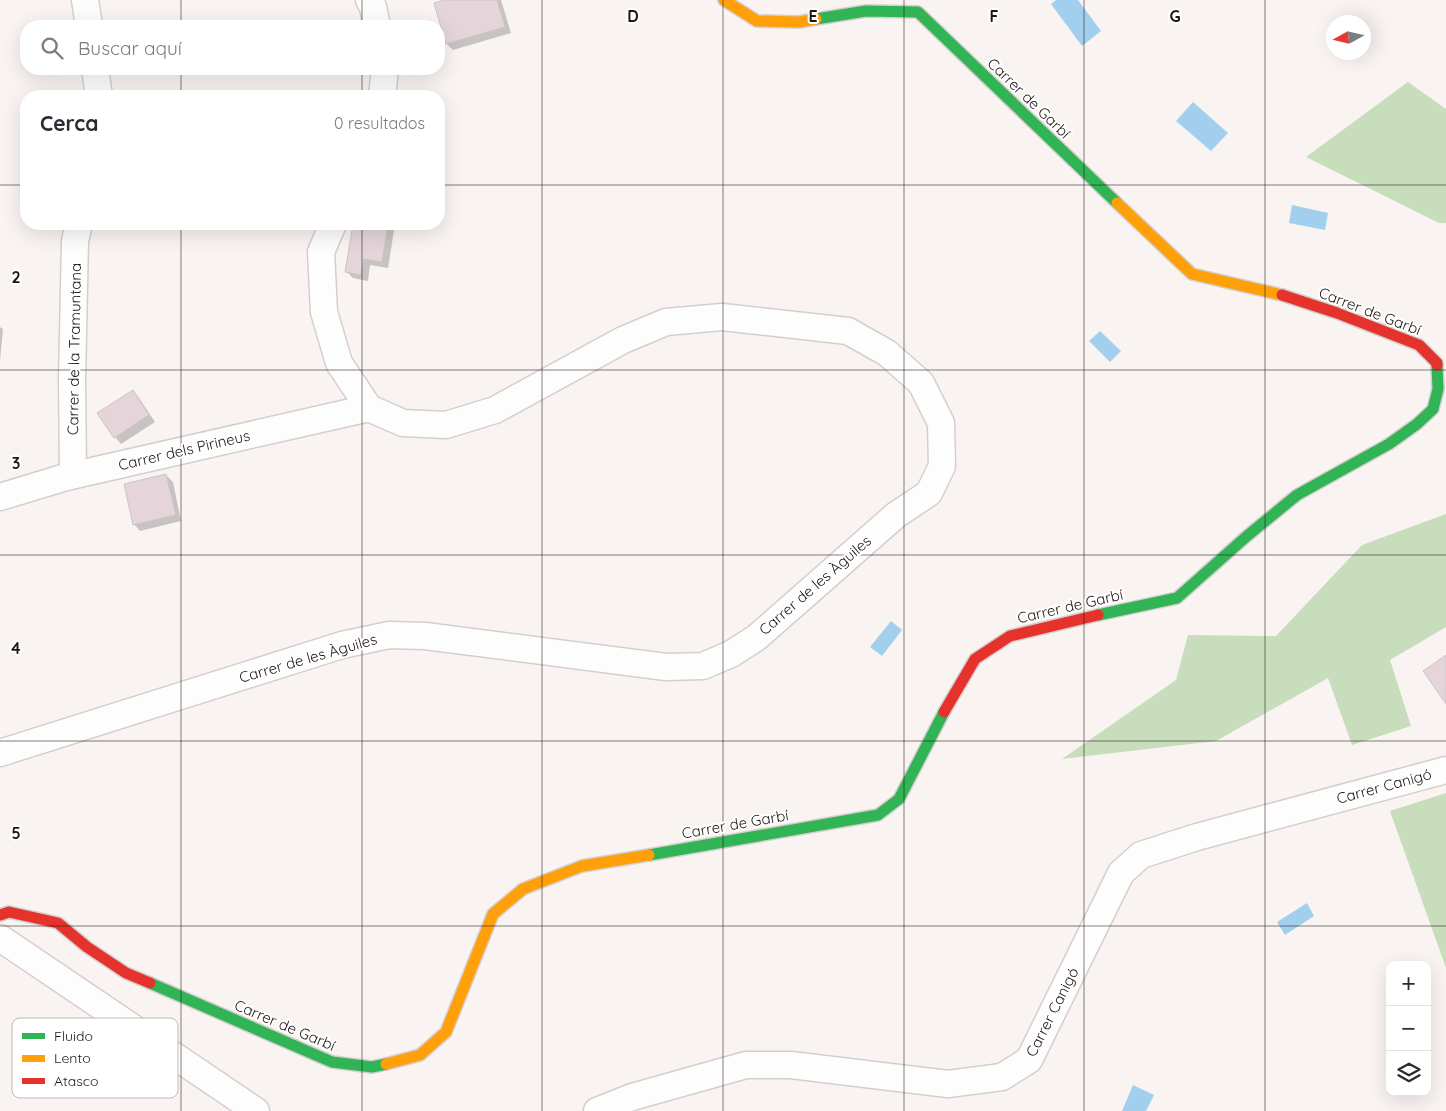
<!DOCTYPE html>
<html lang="es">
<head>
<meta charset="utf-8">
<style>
  body { margin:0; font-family:Quicksand,sans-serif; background:#f2f2f3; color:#2b2b33 }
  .controls { position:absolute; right:15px; bottom:15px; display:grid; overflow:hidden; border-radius:10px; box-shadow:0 5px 20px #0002 }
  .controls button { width:45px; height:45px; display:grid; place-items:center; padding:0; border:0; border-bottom:1px solid #e1e1e2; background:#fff; color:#2b2b33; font:25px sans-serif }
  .compass { position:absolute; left:1326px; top:15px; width:45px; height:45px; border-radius:50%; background:#fff; box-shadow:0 5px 20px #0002; rotate:262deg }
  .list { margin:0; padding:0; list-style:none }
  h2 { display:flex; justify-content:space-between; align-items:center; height:65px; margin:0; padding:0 20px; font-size:21px }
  h2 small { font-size:16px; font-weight:400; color:#7c7c81 }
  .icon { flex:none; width:28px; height:28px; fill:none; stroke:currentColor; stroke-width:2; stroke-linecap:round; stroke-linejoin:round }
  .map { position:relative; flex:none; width:1446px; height:1111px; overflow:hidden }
  .search { position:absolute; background:#fff; box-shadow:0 5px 20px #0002; left:20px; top:20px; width:425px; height:55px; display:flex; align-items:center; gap:12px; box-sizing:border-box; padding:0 18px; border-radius:20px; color:#7c7c81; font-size:19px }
  .panel { position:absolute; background:#fff; box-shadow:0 5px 20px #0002; left:20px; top:90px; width:425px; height:140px; border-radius:20px }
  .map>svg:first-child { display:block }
  .forest { fill:#c8ddbb }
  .water { fill:#a2cfee }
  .shadow { fill:#0003 }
  .building { fill:#e5d5db; stroke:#cac5c5 }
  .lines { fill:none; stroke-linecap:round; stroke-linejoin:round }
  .street-casing { stroke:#d5cfcc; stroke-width:29 }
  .fast-casing { stroke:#d5cfcc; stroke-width:14 }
  .slow-casing { stroke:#d5cfcc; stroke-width:14 }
  .jam-casing { stroke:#d5cfcc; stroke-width:14 }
  .street { stroke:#fefdfd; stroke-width:26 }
  .fast { stroke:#30b455; stroke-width:11 }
  .slow { stroke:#ff9f0a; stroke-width:11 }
  .jam { stroke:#e5322d; stroke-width:11 }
  .grid { fill:none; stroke:#1e1613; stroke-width:1; stroke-opacity:0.55 }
  .labels { text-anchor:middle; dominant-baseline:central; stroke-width:4; stroke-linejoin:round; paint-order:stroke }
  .street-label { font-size:15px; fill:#1e1613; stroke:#fff }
  .key { fill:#fff; stroke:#bcb9b8; stroke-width:1 }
  .key-label { font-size:14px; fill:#1e1613 }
  .grid-label { font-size:16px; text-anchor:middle; font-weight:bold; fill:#1e1613; stroke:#fff; stroke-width:4; stroke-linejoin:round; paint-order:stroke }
</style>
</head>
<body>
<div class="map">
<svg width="1446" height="1111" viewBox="0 0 1446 1111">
  <rect width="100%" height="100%" fill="#f9f4f2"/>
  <!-- forest -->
  <g class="forest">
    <path d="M1408,82L1446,109V223H1439L1306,157Z"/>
    <path d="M1446,514V627L1390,660L1411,726L1352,745L1328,678L1216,741L1062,759L1176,680L1188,635L1276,636L1362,545Z"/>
    <path d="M1446,793V968L1390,811Z"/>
  </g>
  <!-- water -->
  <g class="water">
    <path d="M1056,0H1078L1101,31L1082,46L1051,4Z"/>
    <path d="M1193,102L1228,133L1211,151L1176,121Z"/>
    <path d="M1292,205L1328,213L1325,230L1289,223Z"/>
    <path d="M1100,331L1121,351L1110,362L1089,341Z"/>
    <path d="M891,621L902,630L882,656L870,647Z"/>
    <path d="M1307,903L1314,916L1285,935L1277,922Z"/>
    <path d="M1133,1085L1154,1095L1146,1111H1122Z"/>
  </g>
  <!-- shadow -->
  <g class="shadow">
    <path d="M449,0H501L511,33L453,50L447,44Z"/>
    <path d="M439,137L443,142L440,193L439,192Z"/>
    <path d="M354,224H395L388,268L370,265L368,281L353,278L347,272Z"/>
    <path d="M0,327L3,329L0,361Z"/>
    <path d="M133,391L139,398L155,422L121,444L115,437Z"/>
    <path d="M166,475L173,482L181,521L140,531L134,524Z"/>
  </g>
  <!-- building -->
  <g class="building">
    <path d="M444,0H497L505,27L446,44L434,3Z"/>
    <path d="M353,224H388L382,262L364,259L361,275L345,272Z"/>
    <path d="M133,390L149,415L114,438L97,413Z"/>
    <path d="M166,474L176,515L133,525L124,484Z"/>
    <path d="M1446,655V704L1423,671Z"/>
  </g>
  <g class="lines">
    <!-- street casing -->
    <g class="street-casing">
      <g id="street">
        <path d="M85,0L89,26"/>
        <path d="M369,0L373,7L377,26"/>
        <path d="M95,69L99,96"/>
        <path d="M382,96L385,69"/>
        <path d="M333,224L321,252L324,312L339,363L369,408"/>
        <path d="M73,475L72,380L75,241L79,224"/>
        <path d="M0,497L66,477L369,408"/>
        <path d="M0,753L342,645L389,635L425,636L666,667L703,666L731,654L756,638L896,515L929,493L942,466L941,423L921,383L887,353L848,331L722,317L666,322L623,340L495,410L446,425L403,423L369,408"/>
        <path d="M0,938L256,1111"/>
        <path d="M597,1111L632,1097L746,1065H791L948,1084L1002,1077L1029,1060L1121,873L1141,855L1197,837L1446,770"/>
      </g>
    </g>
    <!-- fast casing -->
    <g class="fast-casing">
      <g id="fast">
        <path d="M816,19L866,11L918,12L1117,203"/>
        <path d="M1098,615L1177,598L1247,536L1297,495L1389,444L1417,424L1433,409L1438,389L1437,365"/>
        <path d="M649,855L878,815L899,799L944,712"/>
        <path d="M150,983L332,1062L372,1067L386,1064"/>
      </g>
    </g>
    <!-- slow casing -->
    <g class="slow-casing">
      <g id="slow">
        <path d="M724,0L757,21L799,22L816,19"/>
        <path d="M1117,203L1192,274L1282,295"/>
        <path d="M386,1064L420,1055L446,1032L493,914L523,889L582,866L649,855"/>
      </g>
    </g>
    <!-- jam casing -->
    <g class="jam-casing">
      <g id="jam">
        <path d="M1282,295L1337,313L1419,345L1437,363V365"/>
        <path d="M944,712L975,659L1010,636L1098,615"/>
        <path d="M0,915L9,912L58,923L87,947L126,973L150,983"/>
      </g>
    </g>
    <!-- street -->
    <use href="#street" class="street"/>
    <!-- fast -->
    <use href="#fast" class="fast"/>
    <!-- slow -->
    <use href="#slow" class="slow"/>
    <!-- jam -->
    <use href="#jam" class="jam"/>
  </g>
  <!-- grid -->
  <path class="grid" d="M181,0V26M362,0V26M542,0V1111M723,0V1111M904,0V1111M1084,0V1111M1265,0V1111M181,69V96M362,69V96M0,185H26M439,185H1446M181,224V1111M362,224V1111M0,370H1446M0,555H1446M0,741H1446M0,926H1446"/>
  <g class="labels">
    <!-- street labels -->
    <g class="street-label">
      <text transform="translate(1029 98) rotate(44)">Carrer de Garbí</text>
      <text transform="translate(1370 311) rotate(21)">Carrer de Garbí</text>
      <text transform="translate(74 349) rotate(-89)">Carrer de la Tramuntana</text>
      <text transform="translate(184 450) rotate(-13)">Carrer dels Pirineus</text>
      <text transform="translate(815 585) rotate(-41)">Carrer de les Àguiles</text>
      <text transform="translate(1070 606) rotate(-13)">Carrer de Garbí</text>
      <text transform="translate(308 658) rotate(-16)">Carrer de les Àguiles</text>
      <text transform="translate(1384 786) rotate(-15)">Carrer Canigó</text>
      <text transform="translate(735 824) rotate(-10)">Carrer de Garbí</text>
      <text transform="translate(1052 1012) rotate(-63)">Carrer Canigó</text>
      <text transform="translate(285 1025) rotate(23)">Carrer de Garbí</text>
    </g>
  </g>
  <!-- legend -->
  <rect x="12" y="1018" width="166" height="80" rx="8" class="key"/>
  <rect x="22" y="1033" width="23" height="6" fill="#30b455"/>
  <rect x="22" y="1055" width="23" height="7" fill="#ff9f0a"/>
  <rect x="22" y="1078" width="23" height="6" fill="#e5322d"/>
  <g class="key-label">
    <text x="54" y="1041">Fluido</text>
    <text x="54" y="1063">Lento</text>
    <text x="54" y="1086">Atasco</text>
  </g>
  <g class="grid-label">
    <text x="633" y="22">D</text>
    <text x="813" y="22">E</text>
    <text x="994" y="22">F</text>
    <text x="1175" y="22">G</text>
    <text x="16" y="283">2</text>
    <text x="16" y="469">3</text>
    <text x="16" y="654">4</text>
    <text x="16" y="839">5</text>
  </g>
</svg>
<div class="controls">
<button>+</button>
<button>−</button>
<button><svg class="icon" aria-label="layers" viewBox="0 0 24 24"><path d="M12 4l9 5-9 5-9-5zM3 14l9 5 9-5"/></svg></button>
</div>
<svg class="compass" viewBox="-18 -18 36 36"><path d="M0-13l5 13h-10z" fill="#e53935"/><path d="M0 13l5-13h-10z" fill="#7c7c81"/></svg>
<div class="search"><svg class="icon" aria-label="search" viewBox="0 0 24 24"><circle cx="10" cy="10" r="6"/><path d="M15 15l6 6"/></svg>Buscar aquí</div>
<section class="panel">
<h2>Cerca<small>0 resultados</small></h2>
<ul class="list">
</ul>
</section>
</div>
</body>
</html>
